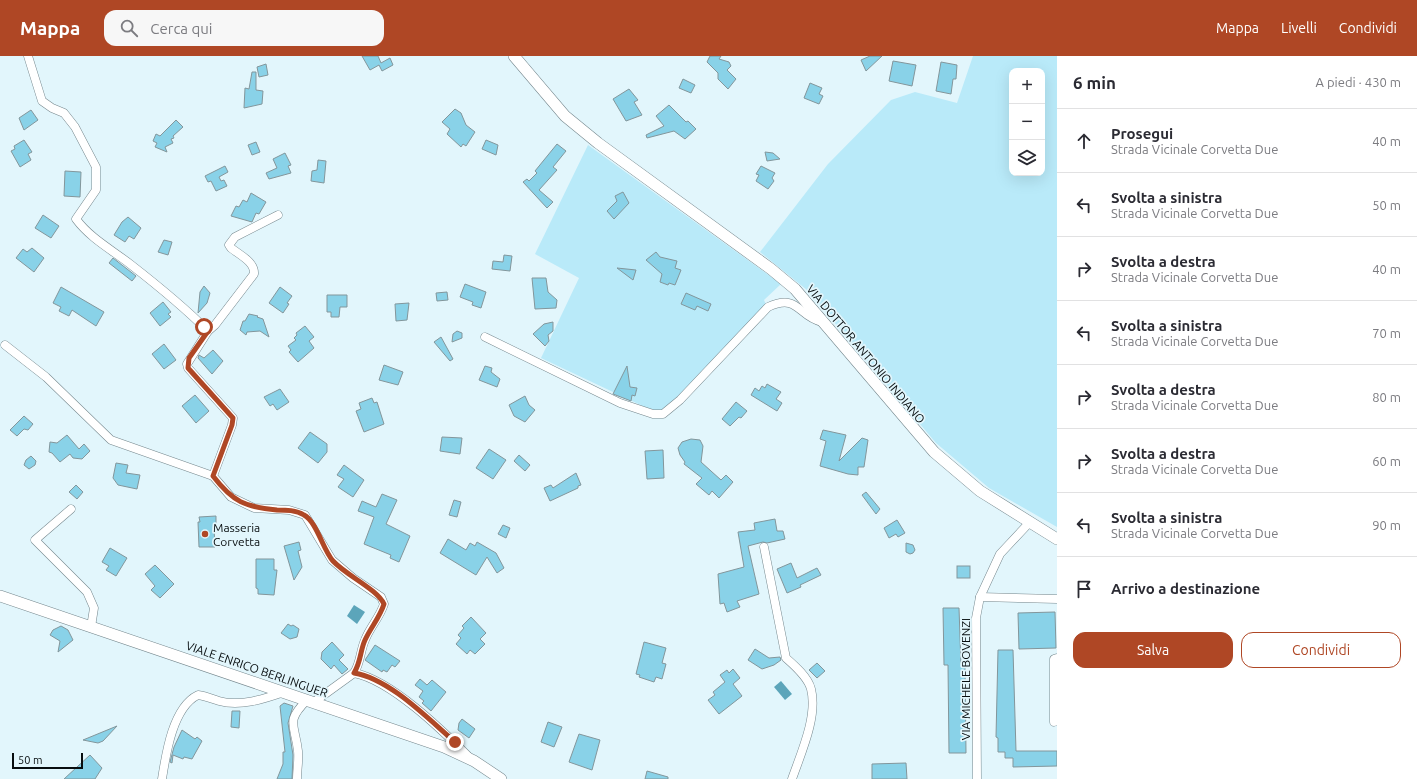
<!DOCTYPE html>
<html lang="it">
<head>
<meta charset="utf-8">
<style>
  body { margin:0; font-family:Ubuntu,sans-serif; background:#f7f7f7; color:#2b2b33 }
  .controls { position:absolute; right:12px; top:12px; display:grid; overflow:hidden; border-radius:8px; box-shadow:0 4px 16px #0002 }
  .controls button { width:36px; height:36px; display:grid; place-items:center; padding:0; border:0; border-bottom:1px solid #e1e1e2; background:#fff; color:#2b2b33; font:20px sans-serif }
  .scale { position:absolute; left:12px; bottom:10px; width:71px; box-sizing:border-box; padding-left:4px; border:2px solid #070d0f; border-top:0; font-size:11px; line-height:14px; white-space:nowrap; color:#070d0f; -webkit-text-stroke:3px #e2f6fc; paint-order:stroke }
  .stop { position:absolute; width:12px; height:12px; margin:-9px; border:3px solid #af4725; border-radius:50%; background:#fff }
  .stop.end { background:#af4725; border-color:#fff; box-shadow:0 1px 4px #0008 }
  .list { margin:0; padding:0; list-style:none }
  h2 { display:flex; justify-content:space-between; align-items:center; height:52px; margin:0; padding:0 16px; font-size:17px }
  h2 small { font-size:13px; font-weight:400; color:#7c7c81 }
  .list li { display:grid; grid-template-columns:26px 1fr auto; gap:12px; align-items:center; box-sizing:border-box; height:64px; padding:0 16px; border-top:1px solid #e1e1e2 }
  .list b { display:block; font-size:15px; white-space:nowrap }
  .list p { margin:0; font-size:13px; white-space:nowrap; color:#7c7c81 }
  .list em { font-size:13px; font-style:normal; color:#7c7c81 }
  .actions { display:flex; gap:8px; padding:12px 16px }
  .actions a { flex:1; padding:9px 0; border:1px solid #af4725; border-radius:12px; text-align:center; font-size:14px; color:#af4725 }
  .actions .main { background:#af4725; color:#fff }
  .icon { flex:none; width:22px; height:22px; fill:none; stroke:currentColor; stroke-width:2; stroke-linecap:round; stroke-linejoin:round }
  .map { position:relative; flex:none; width:1057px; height:723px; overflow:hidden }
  header { display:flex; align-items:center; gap:24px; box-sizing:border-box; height:56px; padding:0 20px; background:#af4725; color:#fff }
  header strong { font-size:19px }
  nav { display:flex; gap:22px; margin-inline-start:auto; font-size:14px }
  .search { width:280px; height:36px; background:#f7f7f7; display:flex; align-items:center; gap:10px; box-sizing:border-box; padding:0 14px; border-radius:12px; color:#7c7c81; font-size:15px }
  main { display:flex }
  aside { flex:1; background:#fff }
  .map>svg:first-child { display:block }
  .green { fill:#b9eaf9; fill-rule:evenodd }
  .water { fill:#5ca5ba }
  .building { fill:#89d2e8; stroke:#83969b }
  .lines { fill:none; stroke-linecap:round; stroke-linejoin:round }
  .minor-casing { stroke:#75878d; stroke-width:9 }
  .secondary-casing { stroke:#75878d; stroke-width:12 }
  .minor { stroke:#fff; stroke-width:8 }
  .secondary { stroke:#fff; stroke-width:11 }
  .route { stroke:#af4725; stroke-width:5 }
  .poi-dot { fill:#af4725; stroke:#e2f6fc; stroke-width:1.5 }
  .labels { text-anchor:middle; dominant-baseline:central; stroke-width:3.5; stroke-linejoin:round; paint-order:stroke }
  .street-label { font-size:12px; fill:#070d0f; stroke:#e2f6fc }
  .poi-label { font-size:12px; fill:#070d0f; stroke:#e2f6fc; text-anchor:start }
</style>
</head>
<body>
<header>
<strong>Mappa</strong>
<div class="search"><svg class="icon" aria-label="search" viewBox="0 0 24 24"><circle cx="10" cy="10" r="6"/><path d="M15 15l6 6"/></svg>Cerca qui</div>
<nav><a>Mappa</a><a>Livelli</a><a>Condividi</a></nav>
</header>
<main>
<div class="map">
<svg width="1057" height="723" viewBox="0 0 1057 723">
  <rect width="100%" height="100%" fill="#e2f6fc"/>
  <!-- green -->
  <g class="green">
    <path d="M973,0H1057V471L989,432L936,387L807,234L760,196L828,108L891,44L915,36L957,47ZM1012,15H1042V117H1012Z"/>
    <path d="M588,89L781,228L764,244L766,249L666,356L649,353L541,302L579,222L535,198Z"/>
  </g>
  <!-- water -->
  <g class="water">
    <path d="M354,549L365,556L357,568L347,560Z"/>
    <path d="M781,625L792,638L785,644L774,631Z"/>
  </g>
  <!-- building -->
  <g class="building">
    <path d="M362,0H378L381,7L390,2L393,9L382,15L379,9L370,14Z"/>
    <path d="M710,0H721L719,3L729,6L731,10L727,14L736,23L728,33L718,23V17L707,6Z"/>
    <path d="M870,0H882L866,15L861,4Z"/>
    <path d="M893,5L916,9L912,30L889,25Z"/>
    <path d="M941,6L957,9L956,23H953L951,38L936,35Z"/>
    <path d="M266,8L268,19L259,21L257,11Z"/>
    <path d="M252,16H256V34L263,35L262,48L244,52L245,32L249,33Z"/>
    <path d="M683,23L695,29L691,37L679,32Z"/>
    <path d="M810,27L822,32L819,38L823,40L819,48L804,42Z"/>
    <path d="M629,33L638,44L634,46L642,59L626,65L613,43Z"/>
    <path d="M669,49L686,66L688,65L696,73L685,83L674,75L647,82L646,79L664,70L656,60Z"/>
    <path d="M455,53L461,57L466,69L475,76L466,90L463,88L461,91L447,78L450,73L442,66Z"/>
    <path d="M31,54L38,64L24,74L19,62Z"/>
    <path d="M176,64L183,71L173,80L174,82L171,83L173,87L165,91L167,96L155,91L157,87L153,85L156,78L160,80Z"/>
    <path d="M24,84L32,96L28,98L31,104L20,111L11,95L15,93L14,90Z"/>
    <path d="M486,84L498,89L496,99L482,93Z"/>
    <path d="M256,86L260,96L252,99L248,89Z"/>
    <path d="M557,88L566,95L553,111L557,114L539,134L553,146L547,152L523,126L527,123L529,125L537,117L535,115Z"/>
    <path d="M765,96L773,97L780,103L767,105Z"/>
    <path d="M285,97L291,109L288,110L291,117L269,123L266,117L277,112L273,103Z"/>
    <path d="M318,104L326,105L324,127L311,125L312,115L317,114Z"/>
    <path d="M225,110L228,116L219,121L221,125L224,124L227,130L216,135L211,125L208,126L205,120Z"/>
    <path d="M761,110L775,117L772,122L774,125L768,133L756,125L759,119L756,118Z"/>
    <path d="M65,115L81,116L80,141L64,140Z"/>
    <path d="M623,136L629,147L614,163L607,155L617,145L615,140Z"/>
    <path d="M251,137L266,146L259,158L256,157L252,166L231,160L236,150L239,151L243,144L247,146Z"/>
    <path d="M43,159L59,170L51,182L35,172Z"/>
    <path d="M128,161L141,172L134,183L129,180L125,186L114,179L122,166Z"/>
    <path d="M164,184L172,186L168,199L158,196Z"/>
    <path d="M32,192L44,202L34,216L16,202L23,193L27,196Z"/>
    <path d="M656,196L660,201L677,205L675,212L681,214L675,229L669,227L668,229L660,226L662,218L646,204Z"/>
    <path d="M504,199L512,200L510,215L492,213L493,205L503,206Z"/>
    <path d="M113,202L136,220L132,225L109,207Z"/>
    <path d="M617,212L636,214L633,224Z"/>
    <path d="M532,222H546L548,236L557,244L556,252L535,253Z"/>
    <path d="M465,228L486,236L481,252L472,249L473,246L460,241Z"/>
    <path d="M204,230L210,237L207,247L198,257L200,236Z"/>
    <path d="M61,231L104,256L96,270L72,254L69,260L59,255L61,251L53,247Z"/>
    <path d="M280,231L292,240L287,247L289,248L283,257L269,247Z"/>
    <path d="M447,236L448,244L437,245L436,237Z"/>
    <path d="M686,237L711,248L708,255L697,250L695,254L681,248Z"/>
    <path d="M327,239H347V251H340L339,261H331V256H327Z"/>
    <path d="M163,246L171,256L168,258L171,261L160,270L150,257Z"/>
    <path d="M409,247L407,264L396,265L395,248Z"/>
    <path d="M249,258L258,260L257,261L263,263L269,281L260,275L247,276L246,279L240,274L243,265H245Z"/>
    <path d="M553,266V275L548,279L549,285L545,290L533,278L544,268Z"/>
    <path d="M305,270L314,281L309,285L314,292L298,306L289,296L291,294L288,290L296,284L294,282L297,279L296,277Z"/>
    <path d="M457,275L462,277V282L452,286L453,278Z"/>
    <path d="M441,281L453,303L450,305L434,286Z"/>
    <path d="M164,288L176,304L164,313L152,298Z"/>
    <path d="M213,294L223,305L212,318L198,302L199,299L204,302Z"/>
    <path d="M384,309L403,316L398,329L379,324Z"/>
    <path d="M485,310L492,312L491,316L500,323L497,331L479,324Z"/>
    <path d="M627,310L630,331L637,332L635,340L632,339L631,345L613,338Z"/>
    <path d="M767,328L781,336L776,343L782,347L777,355L751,339L755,332L759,335L762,330L765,332Z"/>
    <path d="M280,333L289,346L277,354L273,348L270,350L264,341Z"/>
    <path d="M195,339L209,355L196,367L182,350Z"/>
    <path d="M525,340L529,349L535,354L525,366L514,360L509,349Z"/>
    <path d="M372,342L374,347L377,346L384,368L364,376L356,355L361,353L359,347Z"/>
    <path d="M736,346L747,355L741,362L739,361L730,370L722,363Z"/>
    <path d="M24,360L33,368L28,374L24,373L17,380L10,374Z"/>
    <path d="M823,374L846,379L839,405L862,382L868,384L864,411H858V419L848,418L820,410L826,385L820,383Z"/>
    <path d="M310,376L327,388V396L318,407L298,392Z"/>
    <path d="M67,379L79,393L84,388L90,395L82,403L73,402L70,398L60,406L52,397L49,396L50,386L57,387Z"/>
    <path d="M442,381L462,382L460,398L440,395Z"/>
    <path d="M691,383L700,384L703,390L701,406L721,424L726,419L733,426L719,442L712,435L709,439L696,428L702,422L684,408L685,406L680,399L678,392L682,386Z"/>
    <path d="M489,393L506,404L493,423L476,412Z"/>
    <path d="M663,394L664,422L647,423L645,395Z"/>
    <path d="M519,399L530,409L525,415L514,405Z"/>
    <path d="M31,400L36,405L35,409L29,413L24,409L26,404Z"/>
    <path d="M116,407L128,409L126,417L140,419L137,433L118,429L113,422Z"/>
    <path d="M344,409L364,424L353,441L338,431L344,423L337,419Z"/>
    <path d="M576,417L581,429L578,430V432L550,445L544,432L551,429L553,432Z"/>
    <path d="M76,429L83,436L77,443L69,436Z"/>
    <path d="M866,436L880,453L876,458L862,439Z"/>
    <path d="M382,438L397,444L386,468L410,480L399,506L390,502L391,499L364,488L374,461L358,455L362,445L376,451Z"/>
    <path d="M454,444L461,446L457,461L449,459Z"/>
    <path d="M216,460V472H214L215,491H199L198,466H200L199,461Z"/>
    <path d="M775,463L777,475H783L785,483L767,487L763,486L748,490L759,538L737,545L740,551L727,556L724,547L720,548L718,518L744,511L738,476L755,474L754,467Z"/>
    <path d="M897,464L905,477L898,481L896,478L889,482L884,472Z"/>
    <path d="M503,469L510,472L506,482L498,478Z"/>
    <path d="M448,483L466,494L470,487L475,490L477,486L496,497L504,512L497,517L487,501L476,519L440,497Z"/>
    <path d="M299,486L301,494L298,495L302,511L294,524L284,490Z"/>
    <path d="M906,487L913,489L915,494L913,497L910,498L906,496Z"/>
    <path d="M110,492L127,502L116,520L106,514L109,510L102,506Z"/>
    <path d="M256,503H274V514H277L274,539L258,538V533L256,532Z"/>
    <path d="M791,507L797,522L817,512L821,519L800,529L801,531L787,537L777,513Z"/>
    <path d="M155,509L174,528L160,542L151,534L155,530L145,518Z"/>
    <rect x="957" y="510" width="13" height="12"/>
    <path d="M943,552H959L961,609H965L966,697H949L948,609H944Z"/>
    <path d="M1055,556L1056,592L1019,593L1018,557Z"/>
    <path d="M471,561L486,577L480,583L485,588L475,598L470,594L467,598L456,588L461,582L458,579L464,572L462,570Z"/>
    <path d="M288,568L291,570L293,569L299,573L297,581L290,583L281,577Z"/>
    <path d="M61,570L68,574L73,584L58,596L60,585L50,579L53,574Z"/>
    <path d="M332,586L344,599L339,604L348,613L342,618L334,609L331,613L321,603L322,596Z"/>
    <path d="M644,586L666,592L662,607L666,608L662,623L656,621L654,626L639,621L640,619L636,618Z"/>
    <path d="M375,589L400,605L395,611L392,609L387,616L383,614L382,616L365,604Z"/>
    <path d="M755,593L769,602L780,601L781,604L774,609L762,613L748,604Z"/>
    <path d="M998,594H1013L1016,695H1057V710L1013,711V702H1005V696H998V682L996,681Z"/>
    <path d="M817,607L825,615L817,622L809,614Z"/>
    <path d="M733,613L740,622L733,628L742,640L719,658L708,644L715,639L713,636L725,626L720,619L727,614L729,617Z"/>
    <path d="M420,623L427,629L432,624L446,636L431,655L422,647L424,645L419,641L423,635L415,629Z"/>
    <path d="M284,647L293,650L288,667L293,699L292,723H277L283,708V696H285L280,650Z"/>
    <path d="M232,655H240L239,672L231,671Z"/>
    <path d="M462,663L475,673L469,682L458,674L459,667Z"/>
    <path d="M548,666L562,671L554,691L541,686Z"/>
    <path d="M117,670L103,685L98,687L83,684Z"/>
    <path d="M182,674L195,683L197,681L202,685L192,703L184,701L183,703L173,699L172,707L170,706L174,691Z"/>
    <path d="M579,678L600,684L592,714L569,706Z"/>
    <path d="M90,699L102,712L95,723H64Z"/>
    <path d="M906,707L907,723H872V708Z"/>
    <path d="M647,715L668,721V723H645Z"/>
  </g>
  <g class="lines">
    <!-- minor casing -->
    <g class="minor-casing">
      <g id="minor">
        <path d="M28,0L42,45L52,52L64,57L75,71L96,111V134L76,163C90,182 112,194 130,208C157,229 184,251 208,275L187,308L188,312L233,362L232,369L213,420L231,441L254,452L289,454L305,459L332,504L353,522L381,541L384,548C380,561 370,571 365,584C360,595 361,606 354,617C391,624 442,674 469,701"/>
        <path d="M208,275L215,269L254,218C255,206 240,199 231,192L229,189L235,181L278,159"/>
        <path d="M485,281L620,347L653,358H663L680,344L768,251C799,237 797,260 822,266"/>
        <path d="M5,289L46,321L111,384L213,420"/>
        <path d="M71,453L35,484L87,536L94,552L91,571"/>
        <path d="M764,491L786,602C794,609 808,621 811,633C818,660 801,697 792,723"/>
        <path d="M980,541L1057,543"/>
        <path d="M314,646L354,617"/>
        <path d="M1054,666V603L1057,602"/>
        <path d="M162,723C166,697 173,651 198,639C206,640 212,643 219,645C240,651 264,643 284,636"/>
        <path d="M297,723C297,714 299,704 298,695C295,668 285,666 307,644"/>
        <path d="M977,723L976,562L980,541L1000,498L1029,467"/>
      </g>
    </g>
    <!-- secondary casing -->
    <g class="secondary-casing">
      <g id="secondary">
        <path d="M514,0L565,60L598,87L771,213L795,233L934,396L980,435L1057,483"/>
        <path d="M0,540L444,691L474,705L501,723"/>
      </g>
    </g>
    <!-- minor -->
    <use href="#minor" class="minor"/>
    <!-- secondary -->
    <use href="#secondary" class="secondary"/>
  </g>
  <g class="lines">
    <!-- route -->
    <path class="route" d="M204,271L208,275L189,302L188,312L233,362L232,369L213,420C233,446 245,451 277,454C286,454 296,454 304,459C317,466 323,494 333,505C347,520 377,533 384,548C380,561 371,571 365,584C360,595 361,606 354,617C390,623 427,662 455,686"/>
  </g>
  <!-- markers -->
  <circle class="poi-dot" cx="205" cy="478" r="4"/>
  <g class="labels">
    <!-- street labels -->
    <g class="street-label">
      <text transform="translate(866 298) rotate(50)">VIA DOTTOR ANTONIO INDIANO</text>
      <text transform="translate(257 613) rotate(19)">VIALE ENRICO BERLINGUER</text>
      <text transform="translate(965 623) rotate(-90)">VIA MICHELE BOVENZI</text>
    </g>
    <!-- poi labels -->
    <g class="poi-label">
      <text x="213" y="471">Masseria<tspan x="213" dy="14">Corvetta</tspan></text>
    </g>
  </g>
</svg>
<div class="controls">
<button>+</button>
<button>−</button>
<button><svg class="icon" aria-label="layers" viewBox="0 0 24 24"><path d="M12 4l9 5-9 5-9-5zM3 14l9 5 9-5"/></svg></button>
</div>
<div class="scale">50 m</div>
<div class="stop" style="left:204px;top:271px"></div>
<div class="stop end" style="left:455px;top:686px"></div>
</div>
<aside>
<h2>6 min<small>A piedi · 430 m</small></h2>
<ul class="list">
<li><svg class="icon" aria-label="ahead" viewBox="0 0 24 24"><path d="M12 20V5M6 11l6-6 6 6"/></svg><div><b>Prosegui</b><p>Strada Vicinale Corvetta Due</p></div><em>40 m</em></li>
<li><svg class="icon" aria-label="left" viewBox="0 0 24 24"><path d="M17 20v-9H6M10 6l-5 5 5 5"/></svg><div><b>Svolta a sinistra</b><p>Strada Vicinale Corvetta Due</p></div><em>50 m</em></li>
<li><svg class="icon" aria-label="right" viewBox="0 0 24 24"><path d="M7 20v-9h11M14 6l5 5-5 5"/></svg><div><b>Svolta a destra</b><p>Strada Vicinale Corvetta Due</p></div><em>40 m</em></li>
<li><svg class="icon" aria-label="left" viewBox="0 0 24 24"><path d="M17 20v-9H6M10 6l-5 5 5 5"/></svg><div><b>Svolta a sinistra</b><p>Strada Vicinale Corvetta Due</p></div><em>70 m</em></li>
<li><svg class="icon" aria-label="right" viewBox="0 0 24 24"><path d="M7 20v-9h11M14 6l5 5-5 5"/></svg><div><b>Svolta a destra</b><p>Strada Vicinale Corvetta Due</p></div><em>80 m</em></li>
<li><svg class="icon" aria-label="right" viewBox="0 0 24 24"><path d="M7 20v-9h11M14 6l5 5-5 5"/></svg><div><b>Svolta a destra</b><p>Strada Vicinale Corvetta Due</p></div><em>60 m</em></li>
<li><svg class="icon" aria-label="left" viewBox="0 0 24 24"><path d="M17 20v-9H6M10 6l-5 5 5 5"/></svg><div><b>Svolta a sinistra</b><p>Strada Vicinale Corvetta Due</p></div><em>90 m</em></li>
<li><svg class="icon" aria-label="arrive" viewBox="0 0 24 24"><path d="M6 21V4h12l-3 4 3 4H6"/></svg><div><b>Arrivo a destinazione</b></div></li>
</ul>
<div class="actions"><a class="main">Salva</a><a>Condividi</a></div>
</aside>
</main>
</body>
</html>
